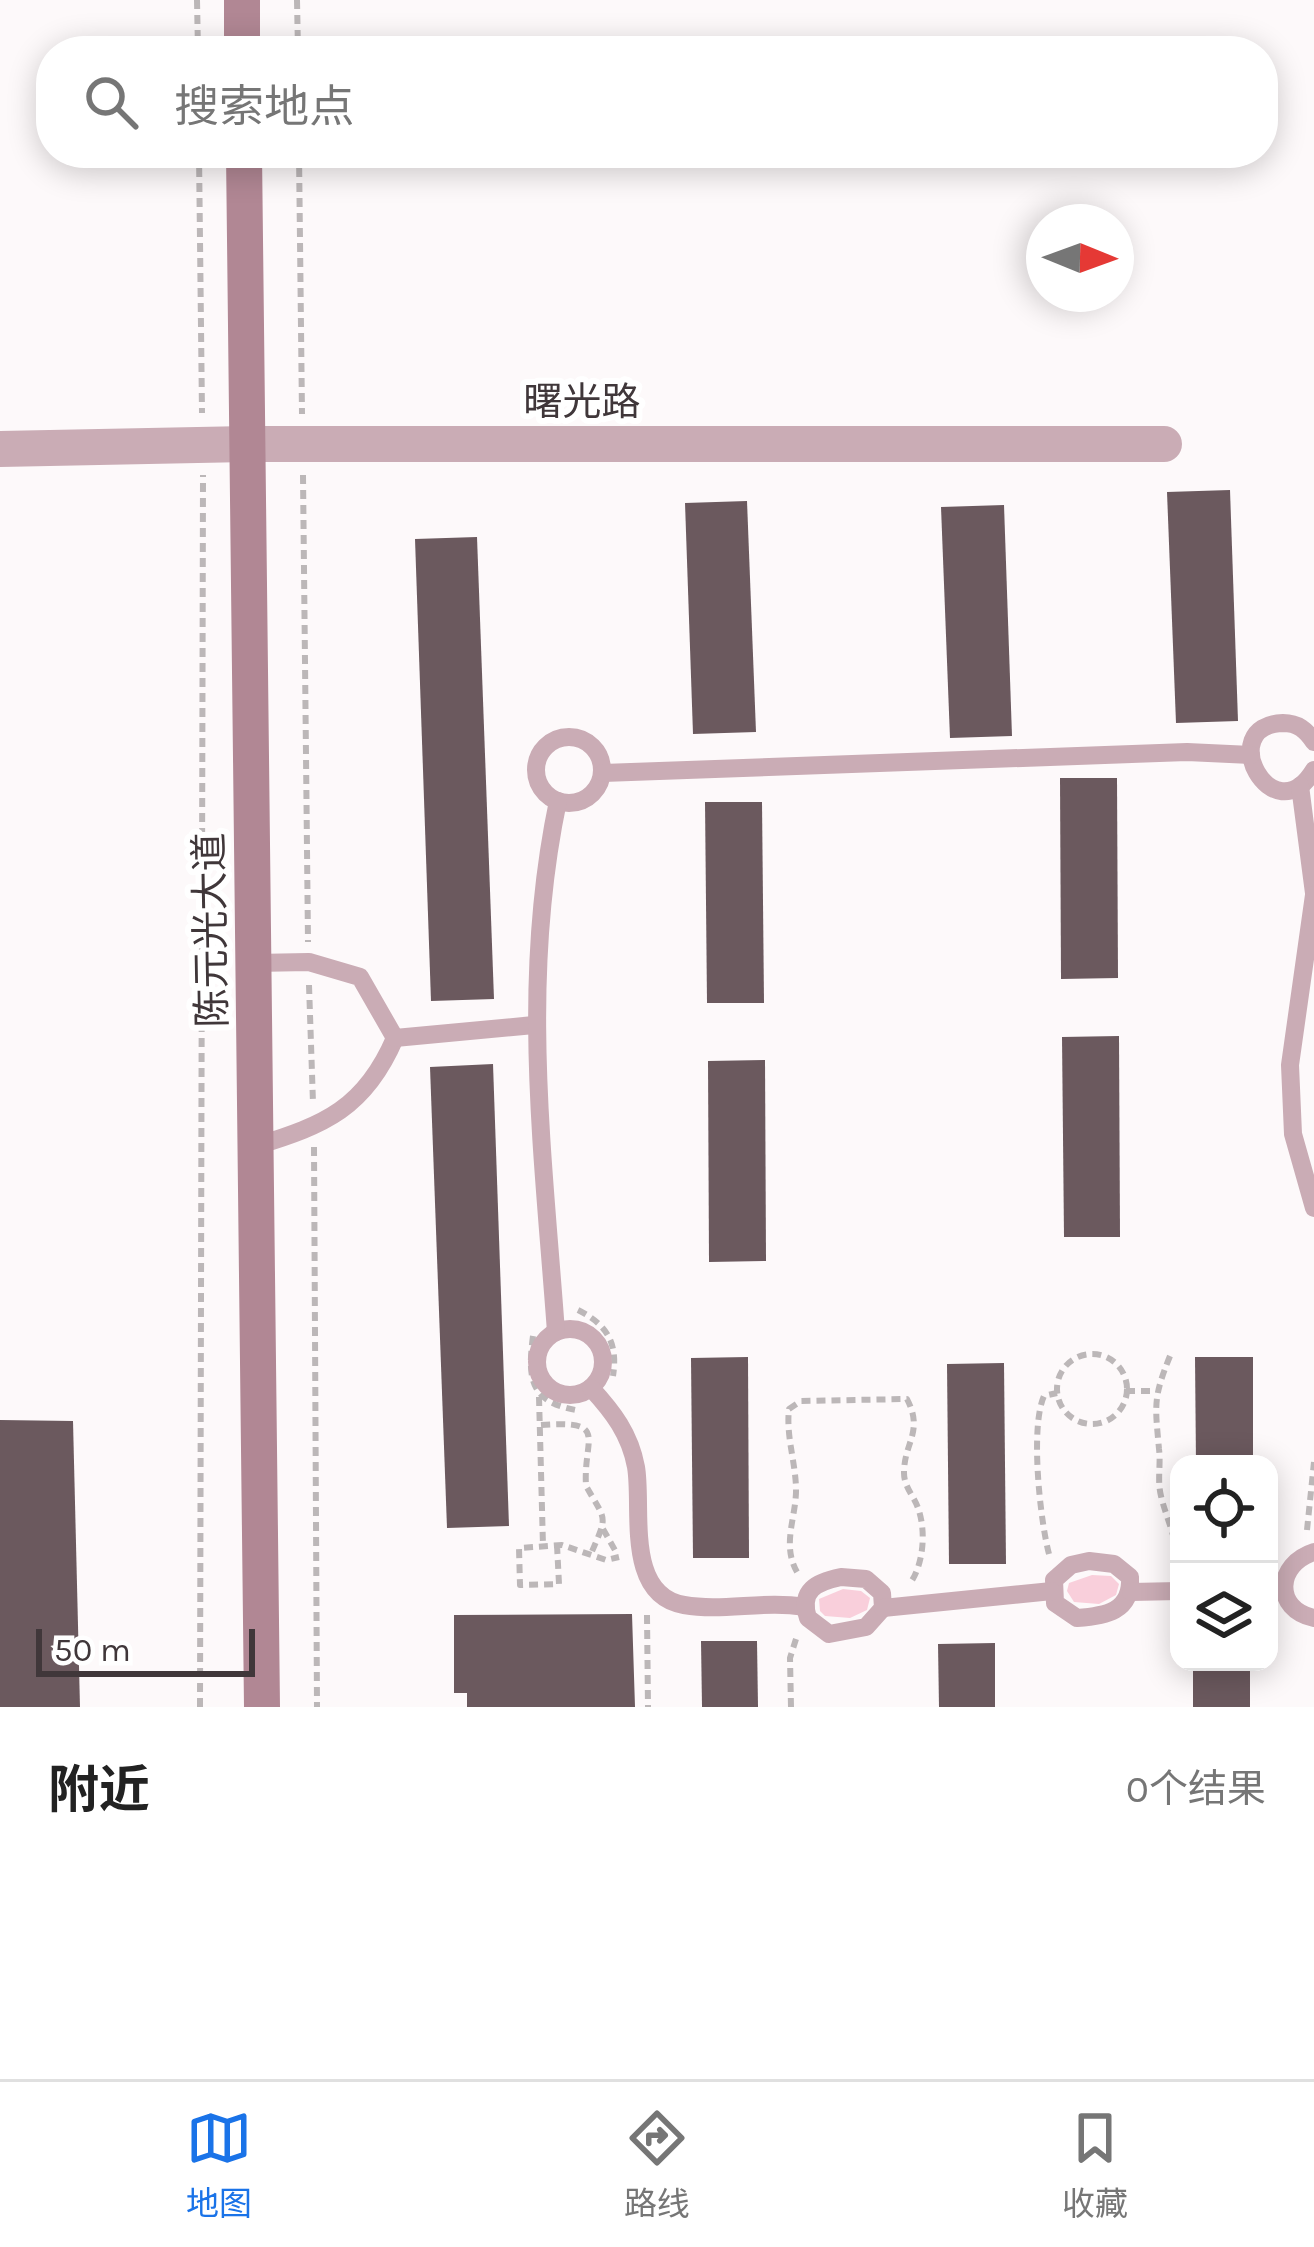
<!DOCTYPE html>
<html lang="zh">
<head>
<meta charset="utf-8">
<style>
  body { margin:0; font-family:Karla,"Noto Sans SC",sans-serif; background:#f6f6f6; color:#222 }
  .controls { position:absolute; right:36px; bottom:36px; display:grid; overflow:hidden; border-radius:24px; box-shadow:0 6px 30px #0003 }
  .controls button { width:108px; height:108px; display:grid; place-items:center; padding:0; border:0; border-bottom:3px solid #e0e0e0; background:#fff; color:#222; font:60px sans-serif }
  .compass { position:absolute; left:1026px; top:204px; width:108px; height:108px; border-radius:50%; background:#fff; box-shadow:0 6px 30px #0003; rotate:91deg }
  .scale { position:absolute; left:36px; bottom:30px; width:219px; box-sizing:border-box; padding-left:12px; border:6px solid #40373a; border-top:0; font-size:33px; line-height:42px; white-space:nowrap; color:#40373a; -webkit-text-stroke:9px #fff; paint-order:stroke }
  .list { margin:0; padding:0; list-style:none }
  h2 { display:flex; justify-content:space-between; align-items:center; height:156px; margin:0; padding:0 48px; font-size:51px }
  h2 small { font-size:39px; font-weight:400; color:#767676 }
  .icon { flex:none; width:66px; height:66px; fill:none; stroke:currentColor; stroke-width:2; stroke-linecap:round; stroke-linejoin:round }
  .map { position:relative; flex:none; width:1314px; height:1707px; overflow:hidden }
  .search { position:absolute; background:#fff; box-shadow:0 6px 30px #0003; left:36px; right:36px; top:36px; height:132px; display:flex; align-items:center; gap:30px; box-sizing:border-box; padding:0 42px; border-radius:48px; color:#767676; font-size:45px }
  .sheet { height:372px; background:#fff }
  nav { display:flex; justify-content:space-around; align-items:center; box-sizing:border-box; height:168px; border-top:3px solid #e0e0e0; background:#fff; font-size:33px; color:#767676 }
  nav a { display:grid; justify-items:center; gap:6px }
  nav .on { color:#1a73e8 }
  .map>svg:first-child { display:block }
  .green { fill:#f9cfdb }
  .building { fill:#6b595e }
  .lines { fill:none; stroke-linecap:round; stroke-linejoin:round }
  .path { stroke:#bcb7b8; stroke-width:6; stroke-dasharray:9 6; stroke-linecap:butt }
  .lane { stroke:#caacb5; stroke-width:18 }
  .street { stroke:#caacb5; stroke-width:36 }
  .secondary { stroke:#b18794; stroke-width:36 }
  .labels { text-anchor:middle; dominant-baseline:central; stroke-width:12; stroke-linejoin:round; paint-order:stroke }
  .street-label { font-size:39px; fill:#40373a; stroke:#fff }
</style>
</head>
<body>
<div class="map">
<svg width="1314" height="1707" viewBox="0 0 1314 1707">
  <rect width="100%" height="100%" fill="#fdf9fa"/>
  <!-- green -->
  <g class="green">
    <path d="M1092,1575L1111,1576L1119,1584L1116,1595L1099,1604L1074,1602L1067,1591L1069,1583Z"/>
    <path d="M843,1589L861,1591L870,1598L867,1610L850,1618L825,1616L820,1611L819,1599Z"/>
  </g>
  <!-- building -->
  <g class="building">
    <path d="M1230,490L1238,721L1176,723L1167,492Z"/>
    <path d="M747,501L756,732L693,734L685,503Z"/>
    <path d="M1004,505L1012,736L950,738L941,507Z"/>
    <path d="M477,537L494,999L431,1001L415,539Z"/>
    <path d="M1060,778H1117L1118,978L1061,979Z"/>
    <path d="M705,802H762L764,1003H707Z"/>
    <path d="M1119,1036L1120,1237H1064L1062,1037Z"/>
    <path d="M765,1060L766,1261L709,1262L708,1061Z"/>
    <path d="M493,1064L509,1526L447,1528L430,1067Z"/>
    <path d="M748,1357L749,1558H693L691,1358Z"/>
    <path d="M1195,1357H1253V1464H1196Z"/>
    <path d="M1004,1363L1006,1564H949L947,1364Z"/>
    <path d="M0,1420L73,1421L80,1707H0Z"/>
    <path d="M632,1614L635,1707H467V1693H454V1615Z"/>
    <path d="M701,1641H757L758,1707H702Z"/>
    <path d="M995,1643V1707H939L938,1644Z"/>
    <rect x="1193" y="1662" width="57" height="45"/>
  </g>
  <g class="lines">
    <!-- path -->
    <g class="path">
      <path d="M197,0L198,51"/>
      <path d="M297,0L298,51"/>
      <path d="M199,153L202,413"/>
      <path d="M299,153L302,414"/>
      <path d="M303,475L308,942"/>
      <path d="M309,985L313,1103"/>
      <path d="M314,1147L317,1707"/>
      <path d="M578,1310C608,1325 618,1344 613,1376"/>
      <path d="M533,1336C527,1382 531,1403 581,1411"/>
      <circle cx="1092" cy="1389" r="35"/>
      <path d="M1170,1356C1153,1398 1155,1405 1159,1449C1161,1465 1157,1480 1161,1496C1167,1522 1181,1544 1174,1570"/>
      <path d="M1126,1391H1156"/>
      <path d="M539,1397L543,1546"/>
      <path d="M541,1425C610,1420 583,1437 586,1486C607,1523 608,1514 590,1556"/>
      <path d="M603,1529L616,1552"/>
      <path d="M1307,1530L1314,1462"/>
      <path d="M557,1545L559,1584L520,1585L519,1548C534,1547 548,1546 562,1545L606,1560L619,1557"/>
      <path d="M1049,1554C1040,1520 1030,1427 1044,1396L1057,1393"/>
      <path d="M797,1572C781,1544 797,1516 796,1487C795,1460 786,1436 789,1409L801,1401L907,1399C924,1432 904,1442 904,1473C904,1487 914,1496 918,1508C926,1530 924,1562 911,1582"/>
      <path d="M647,1615L648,1707"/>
      <path d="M200,1707L203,475"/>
      <path d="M791,1707L790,1658L796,1639"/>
    </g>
    <!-- lane -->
    <g class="lane">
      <circle cx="569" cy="770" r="33"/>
      <path d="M1314,742C1306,730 1298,723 1283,723C1213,725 1273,837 1314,770"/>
      <path d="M603,773L1187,752L1251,755"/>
      <path d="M1300,786L1314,893"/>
      <path d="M1314,895L1290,1065L1293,1134L1314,1208"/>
      <path d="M253,963L309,962L360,977L395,1038C365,1108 325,1125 256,1146"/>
      <path d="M395,1038L534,1025"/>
      <circle cx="570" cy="1362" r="33"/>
      <path d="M556,1332C543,1151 520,981 558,801"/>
      <path d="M591,1388C613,1412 630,1434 636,1467C643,1507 624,1595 684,1605C723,1612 765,1600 804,1607"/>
      <path d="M1314,1552C1276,1564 1273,1609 1314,1618"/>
      <path d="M1089,1561L1114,1564L1130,1577C1132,1612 1105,1616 1077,1618L1055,1603L1054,1580L1071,1565Z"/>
      <path d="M841,1577L866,1579L882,1593L883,1608L866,1627L829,1634L808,1618C799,1590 817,1582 841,1577Z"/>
      <path d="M1131,1592L1179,1591"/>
      <path d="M883,1608L1052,1591"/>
    </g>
    <!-- street -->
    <path class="street" d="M0,449L247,444H1164"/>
    <!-- secondary -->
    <g class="secondary">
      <path d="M242,0V51"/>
      <path d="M244,153L262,1707"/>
    </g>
  </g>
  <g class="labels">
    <!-- street labels -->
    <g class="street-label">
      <text x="582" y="402">曙光路</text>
      <text transform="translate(211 930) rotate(-91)">陈元光大道</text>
    </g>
  </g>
</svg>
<div class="controls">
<button><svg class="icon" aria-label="locate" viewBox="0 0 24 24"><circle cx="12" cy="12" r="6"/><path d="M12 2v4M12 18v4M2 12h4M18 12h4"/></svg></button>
<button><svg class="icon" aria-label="layers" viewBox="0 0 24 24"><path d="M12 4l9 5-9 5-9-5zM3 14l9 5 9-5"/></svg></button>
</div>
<svg class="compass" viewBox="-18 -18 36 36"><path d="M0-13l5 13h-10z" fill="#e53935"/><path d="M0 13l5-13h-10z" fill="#767676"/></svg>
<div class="scale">50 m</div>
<div class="search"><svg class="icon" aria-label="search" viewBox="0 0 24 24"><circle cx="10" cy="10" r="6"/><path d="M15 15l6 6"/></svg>搜索地点</div>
</div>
<section class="sheet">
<h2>附近<small>0个结果</small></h2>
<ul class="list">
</ul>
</section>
<nav>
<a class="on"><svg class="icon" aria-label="map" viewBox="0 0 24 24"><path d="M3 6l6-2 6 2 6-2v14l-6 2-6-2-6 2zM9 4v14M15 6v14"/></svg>地图</a>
<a><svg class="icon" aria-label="directions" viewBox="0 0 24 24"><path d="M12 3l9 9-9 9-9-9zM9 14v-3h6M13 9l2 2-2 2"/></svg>路线</a>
<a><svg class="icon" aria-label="saved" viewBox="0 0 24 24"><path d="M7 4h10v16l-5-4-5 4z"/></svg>收藏</a>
</nav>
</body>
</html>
